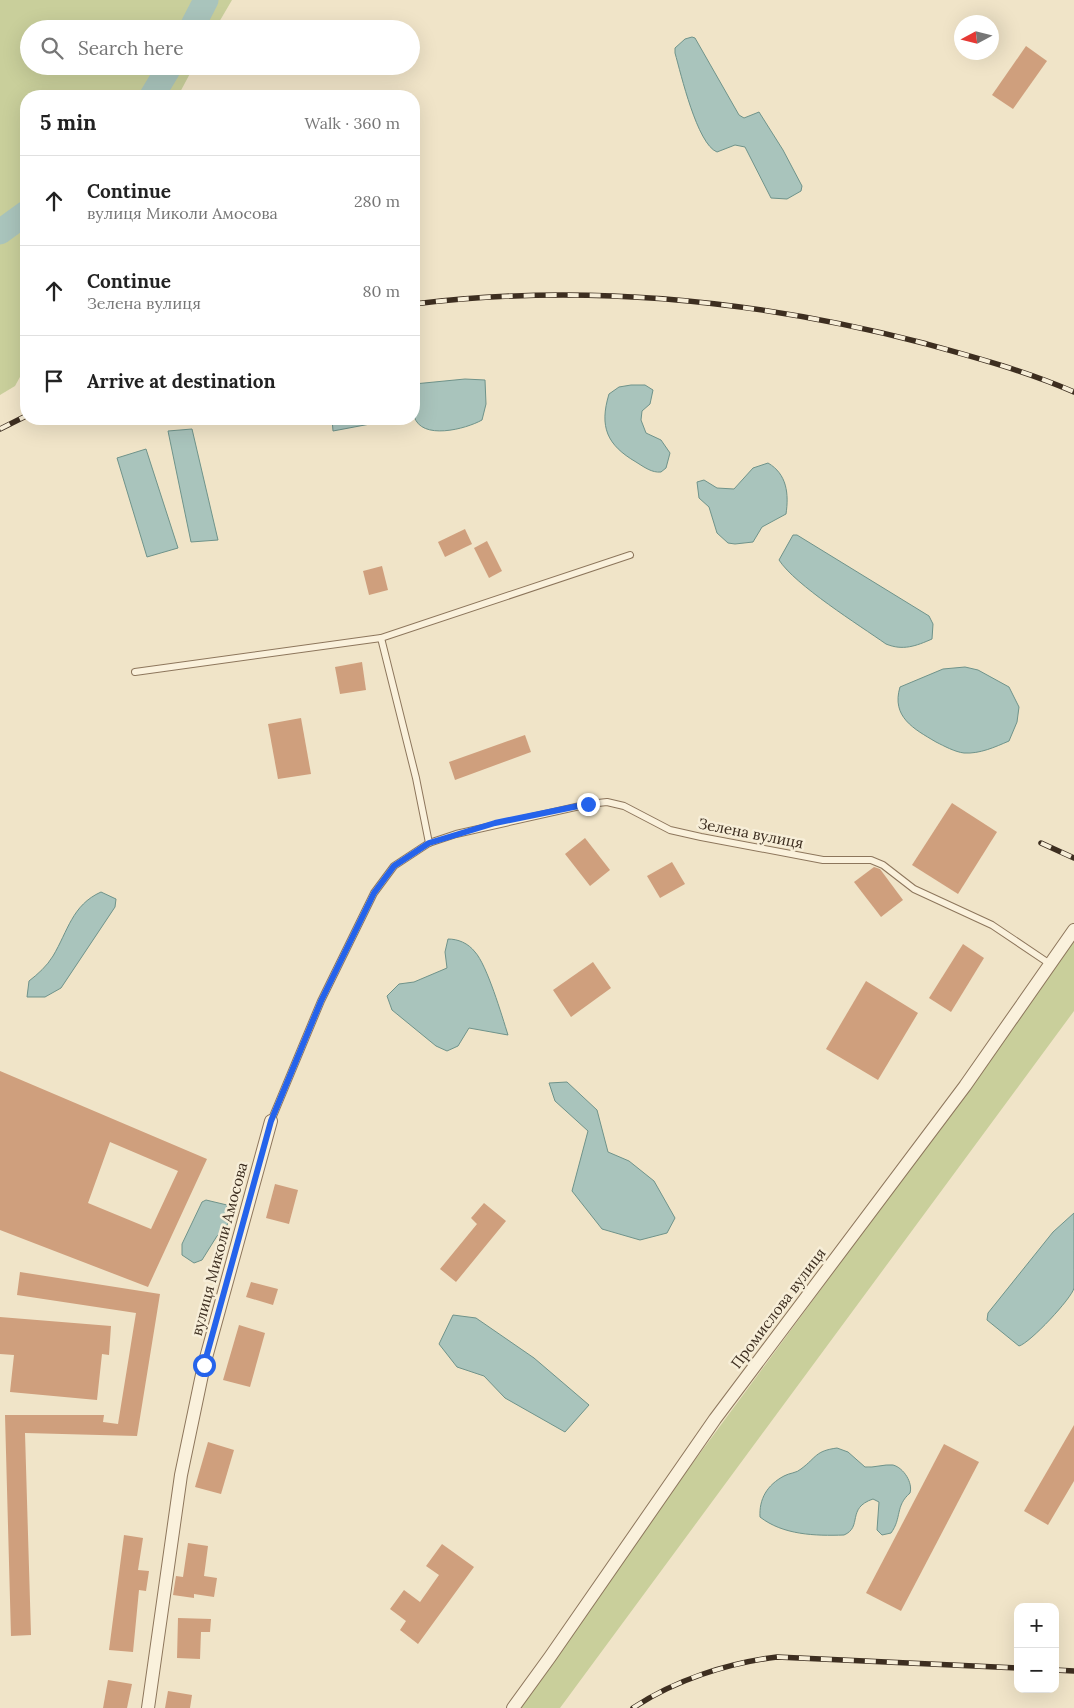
<!DOCTYPE html>
<html lang="en">
<head>
<meta charset="utf-8">
<style>
  body { margin:0; font-family:Lora,serif; background:#f2f2f2; color:#222 }
  .controls { position:absolute; right:15px; bottom:15px; display:grid; overflow:hidden; border-radius:10px; box-shadow:0 5px 20px #0002 }
  .controls button { width:45px; height:45px; display:grid; place-items:center; padding:0; border:0; border-bottom:1px solid #e0e0e0; background:#fff; color:#222; font:25px sans-serif }
  .compass { position:absolute; left:954px; top:15px; width:45px; height:45px; border-radius:50%; background:#fff; box-shadow:0 5px 20px #0002; rotate:263deg }
  .stop { position:absolute; width:15px; height:15px; margin:-11px; border:4px solid #2563eb; border-radius:50%; background:#fff }
  .stop.end { background:#2563eb; border-color:#fff; box-shadow:0 1px 5px #0008 }
  .list { margin:0; padding:0; list-style:none }
  h2 { display:flex; justify-content:space-between; align-items:center; height:65px; margin:0; padding:0 20px; font-size:21px }
  h2 small { font-size:16px; font-weight:400; color:#767676 }
  .list li { display:grid; grid-template-columns:32px 1fr auto; gap:15px; align-items:center; box-sizing:border-box; height:90px; padding:0 20px; border-top:1px solid #e0e0e0 }
  .list b { display:block; font-size:19px; white-space:nowrap }
  .list p { margin:0; font-size:16px; white-space:nowrap; color:#767676 }
  .list em { font-size:16px; font-style:normal; color:#767676 }
  .icon { flex:none; width:28px; height:28px; fill:none; stroke:currentColor; stroke-width:2; stroke-linecap:round; stroke-linejoin:round }
  .map { position:relative; flex:none; width:1074px; height:1708px; overflow:hidden }
  .search { position:absolute; background:#fff; box-shadow:0 5px 20px #0002; left:20px; top:20px; width:400px; height:55px; display:flex; align-items:center; gap:12px; box-sizing:border-box; padding:0 18px; border-radius:28px; color:#767676; font-size:19px }
  .panel { position:absolute; background:#fff; box-shadow:0 5px 20px #0002; left:20px; top:90px; width:400px; height:335px; border-radius:20px }
  .map>svg:first-child { display:block }
  .green { fill:#c9cf9b }
  .water { fill:#a9c4bc; stroke:#6f938a }
  .lines { fill:none; stroke-linecap:round; stroke-linejoin:round }
  .river { stroke:#a9c4bc; stroke-width:25 }
  .building { fill:#cf9f7d; fill-rule:evenodd }
  .lane-casing { stroke:#8d765c; stroke-width:8 }
  .street-casing { stroke:#8d765c; stroke-width:14 }
  .lane { stroke:#faf1dc; stroke-width:6 }
  .street { stroke:#faf1dc; stroke-width:12 }
  .rail-casing { stroke:#3d2e20; stroke-width:5.5 }
  .rail { stroke:#f7eed8; stroke-width:4; stroke-dasharray:11; stroke-linecap:butt }
  .route { stroke:#2563eb; stroke-width:6 }
  .labels { text-anchor:middle; dominant-baseline:central; stroke-width:5; stroke-linejoin:round; paint-order:stroke }
  .street-label { font-size:15px; fill:#3d2e20; stroke:#f7eed8 }
</style>
</head>
<body>
<div class="map">
<svg width="1074" height="1708" viewBox="0 0 1074 1708">
  <rect width="100%" height="100%" fill="#f0e4c8"/>
  <!-- green -->
  <g class="green">
    <path d="M0,0H232L215,29H29V66H194L178,96H26V366L15,386L0,395Z"/>
    <path d="M1074,939V1011L560,1708H512L965,1094Z"/>
  </g>
  <!-- water -->
  <g class="water">
    <path d="M692,37L695,38L739,115L744,118L759,112L783,150L802,186L801,191L787,199L771,198L745,147L735,145L717,152C697,144 681,74 675,53V48L685,39Z"/>
    <path d="M465,379L485,380L486,404L482,420C466,429 421,441 414,416C411,407 414,394 414,384Z"/>
    <path d="M631,385H645L653,390L650,404L642,411L641,420L646,433L661,440L670,453L666,468L661,472C652,473 644,467 636,462C607,445 599,427 609,394L619,387Z"/>
    <path d="M332,419H387L386,421L333,431Z"/>
    <path d="M192,429L218,540L191,542L168,431Z"/>
    <path d="M146,449L178,548L147,557L117,458Z"/>
    <path d="M768,463C787,474 789,494 786,514L762,527L753,542L735,544L728,543L717,533L709,507L699,498L697,482L704,480L717,488L734,489L753,468Z"/>
    <path d="M793,535H797L929,616L933,624L932,639C916,646 903,651 886,644C859,625 795,585 779,560Z"/>
    <path d="M965,667L978,670L1009,687L1019,707L1017,722L1009,741C995,747 980,754 964,753C955,752 944,746 936,742C914,729 891,717 900,687L943,669Z"/>
    <path d="M101,892L116,899L115,907L61,988L45,997H27L29,981C38,974 47,966 53,956C68,931 72,905 101,892Z"/>
    <path d="M448,939C458,939 468,943 475,952C487,965 502,1016 508,1035L469,1028L458,1046L447,1051L436,1046L392,1010L387,996L399,984L414,982L447,968L445,952Z"/>
    <path d="M567,1082L597,1110L608,1152L629,1161L654,1181L675,1218L667,1233L640,1240L602,1229L572,1191L588,1131L555,1101L549,1083Z"/>
    <path d="M206,1200L227,1205L228,1223L225,1230L217,1236L202,1260L194,1263L182,1255V1244L202,1202Z"/>
    <path d="M1074,1213C1074,1237 1074,1264 1074,1288C1072,1298 1030,1343 1019,1346L987,1320L988,1313L1053,1232Z"/>
    <path d="M453,1315L476,1318L534,1358L589,1405L565,1432L505,1398L484,1376L457,1367L439,1344Z"/>
    <path d="M837,1448L848,1452L865,1467C874,1468 884,1464 893,1465C904,1468 913,1483 910,1493C895,1506 902,1518 891,1533L882,1535L877,1530L879,1502L873,1499C846,1508 863,1527 844,1535C815,1536 783,1535 760,1517C759,1499 767,1485 784,1476C789,1473 797,1473 801,1469C817,1457 815,1451 837,1448Z"/>
  </g>
  <g class="lines">
    <!-- river -->
    <g class="river">
      <path d="M191,29L206,0"/>
      <path d="M152,96L170,66"/>
      <path d="M0,232L26,213"/>
    </g>
  </g>
  <!-- building -->
  <g class="building">
    <path d="M1026,46L1047,61L1013,109L992,95Z"/>
    <path d="M465,529L472,544L445,557L438,542Z"/>
    <path d="M487,541L502,571L489,578L474,548Z"/>
    <path d="M382,566L388,590L369,595L363,571Z"/>
    <path d="M362,662L366,690L340,694L335,667Z"/>
    <path d="M301,718L311,774L278,779L268,724Z"/>
    <path d="M525,735L531,752L455,780L449,762Z"/>
    <path d="M952,803L997,832L958,894L912,865Z"/>
    <path d="M585,838L610,870L590,886L565,854Z"/>
    <path d="M672,862L685,884L660,898L647,876Z"/>
    <path d="M874,867L880,869L903,900L881,917L854,882Z"/>
    <path d="M963,944L984,958L951,1012L929,998Z"/>
    <path d="M593,962L611,988L571,1017L553,990Z"/>
    <path d="M866,981L918,1013L878,1080L826,1049Z"/>
    <path d="M0,1071L207,1159L148,1287L0,1230ZM110,1142L178,1171L151,1229L88,1203Z"/>
    <path d="M275,1184L298,1190L289,1224L266,1218Z"/>
    <path d="M484,1203L506,1221L456,1282L440,1269L477,1224L471,1218Z"/>
    <path d="M20,1272L160,1294L137,1436L25,1433L31,1635L11,1636L5,1415H104L103,1422L118,1424L136,1313L17,1295Z"/>
    <path d="M251,1282L278,1289L273,1305L246,1297Z"/>
    <path d="M0,1317L111,1326L109,1355L102,1354L97,1400L10,1392L14,1355L0,1354Z"/>
    <path d="M239,1325L265,1333L250,1387L223,1380Z"/>
    <path d="M1074,1425V1481L1048,1525L1024,1511Z"/>
    <path d="M208,1442L234,1450L221,1494L195,1487Z"/>
    <path d="M944,1444L979,1462L901,1611L866,1593Z"/>
    <path d="M124,1535L143,1538L138,1570L149,1571L146,1591L139,1590L133,1652L109,1650Z"/>
    <path d="M188,1543L208,1546L204,1576L217,1578L214,1597L194,1594V1598L173,1595L176,1576L183,1577Z"/>
    <path d="M442,1544L474,1567L418,1644L400,1630L406,1621L390,1609L404,1590L420,1602L439,1575L426,1566Z"/>
    <path d="M178,1618L211,1619L210,1632H201L200,1659L177,1658Z"/>
    <path d="M108,1680L132,1684L127,1708H103Z"/>
    <path d="M168,1691L192,1695L190,1708H165Z"/>
  </g>
  <g class="lines">
    <!-- lane casing -->
    <g class="lane-casing">
      <g id="lane">
        <path d="M381,638L630,555"/>
        <path d="M135,672L381,638L416,778L429,843"/>
        <path d="M271,1121L321,1001L374,893L394,866L429,843L456,834L589,804L607,802L624,806L670,830L701,837L823,860H871L883,865L914,889L992,925L1050,964"/>
      </g>
    </g>
    <!-- street casing -->
    <g class="street-casing">
      <g id="street">
        <path d="M148,1708L181,1475L204,1365L271,1121"/>
        <path d="M513,1708L550,1657L715,1419L965,1086L1074,930"/>
      </g>
    </g>
    <!-- lane -->
    <use href="#lane" class="lane"/>
    <!-- street -->
    <use href="#street" class="street"/>
    <!-- rail casing -->
    <g class="rail-casing">
      <g id="rail">
        <path d="M414,304C585,283 757,300 923,343C974,357 1026,371 1074,392"/>
        <path d="M0,429L26,416"/>
        <path d="M1041,843L1074,858"/>
        <path d="M1055,1670L1074,1671"/>
        <path d="M633,1708C675,1680 728,1663 777,1657L1018,1668"/>
      </g>
    </g>
    <!-- rail -->
    <use href="#rail" class="rail"/>
  </g>
  <g class="lines">
    <!-- route -->
    <path class="route" d="M204,1365L271,1121L321,1001L374,893L394,866L429,843L495,823L588,804"/>
  </g>
  <g class="labels">
    <!-- street labels -->
    <g class="street-label">
      <text transform="translate(751 833) rotate(11)">Зелена вулиця</text>
      <text transform="translate(219 1249) rotate(-75)">вулиця Миколи Амосова</text>
      <text transform="translate(778 1308) rotate(-53)">Промислова вулиця</text>
    </g>
  </g>
</svg>
<div class="controls">
<button>+</button>
<button>−</button>
</div>
<svg class="compass" viewBox="-18 -18 36 36"><path d="M0-13l5 13h-10z" fill="#e53935"/><path d="M0 13l5-13h-10z" fill="#767676"/></svg>
<div class="stop" style="left:204px;top:1365px"></div>
<div class="stop end" style="left:588px;top:804px"></div>
<div class="search"><svg class="icon" aria-label="search" viewBox="0 0 24 24"><circle cx="10" cy="10" r="6"/><path d="M15 15l6 6"/></svg>Search here</div>
<section class="panel">
<h2>5 min<small>Walk · 360 m</small></h2>
<ul class="list">
<li><svg class="icon" aria-label="ahead" viewBox="0 0 24 24"><path d="M12 20V5M6 11l6-6 6 6"/></svg><div><b>Continue</b><p>вулиця Миколи Амосова</p></div><em>280 m</em></li>
<li><svg class="icon" aria-label="ahead" viewBox="0 0 24 24"><path d="M12 20V5M6 11l6-6 6 6"/></svg><div><b>Continue</b><p>Зелена вулиця</p></div><em>80 m</em></li>
<li><svg class="icon" aria-label="arrive" viewBox="0 0 24 24"><path d="M6 21V4h12l-3 4 3 4H6"/></svg><div><b>Arrive at destination</b></div></li>
</ul>
</section>
</div>
</body>
</html>
